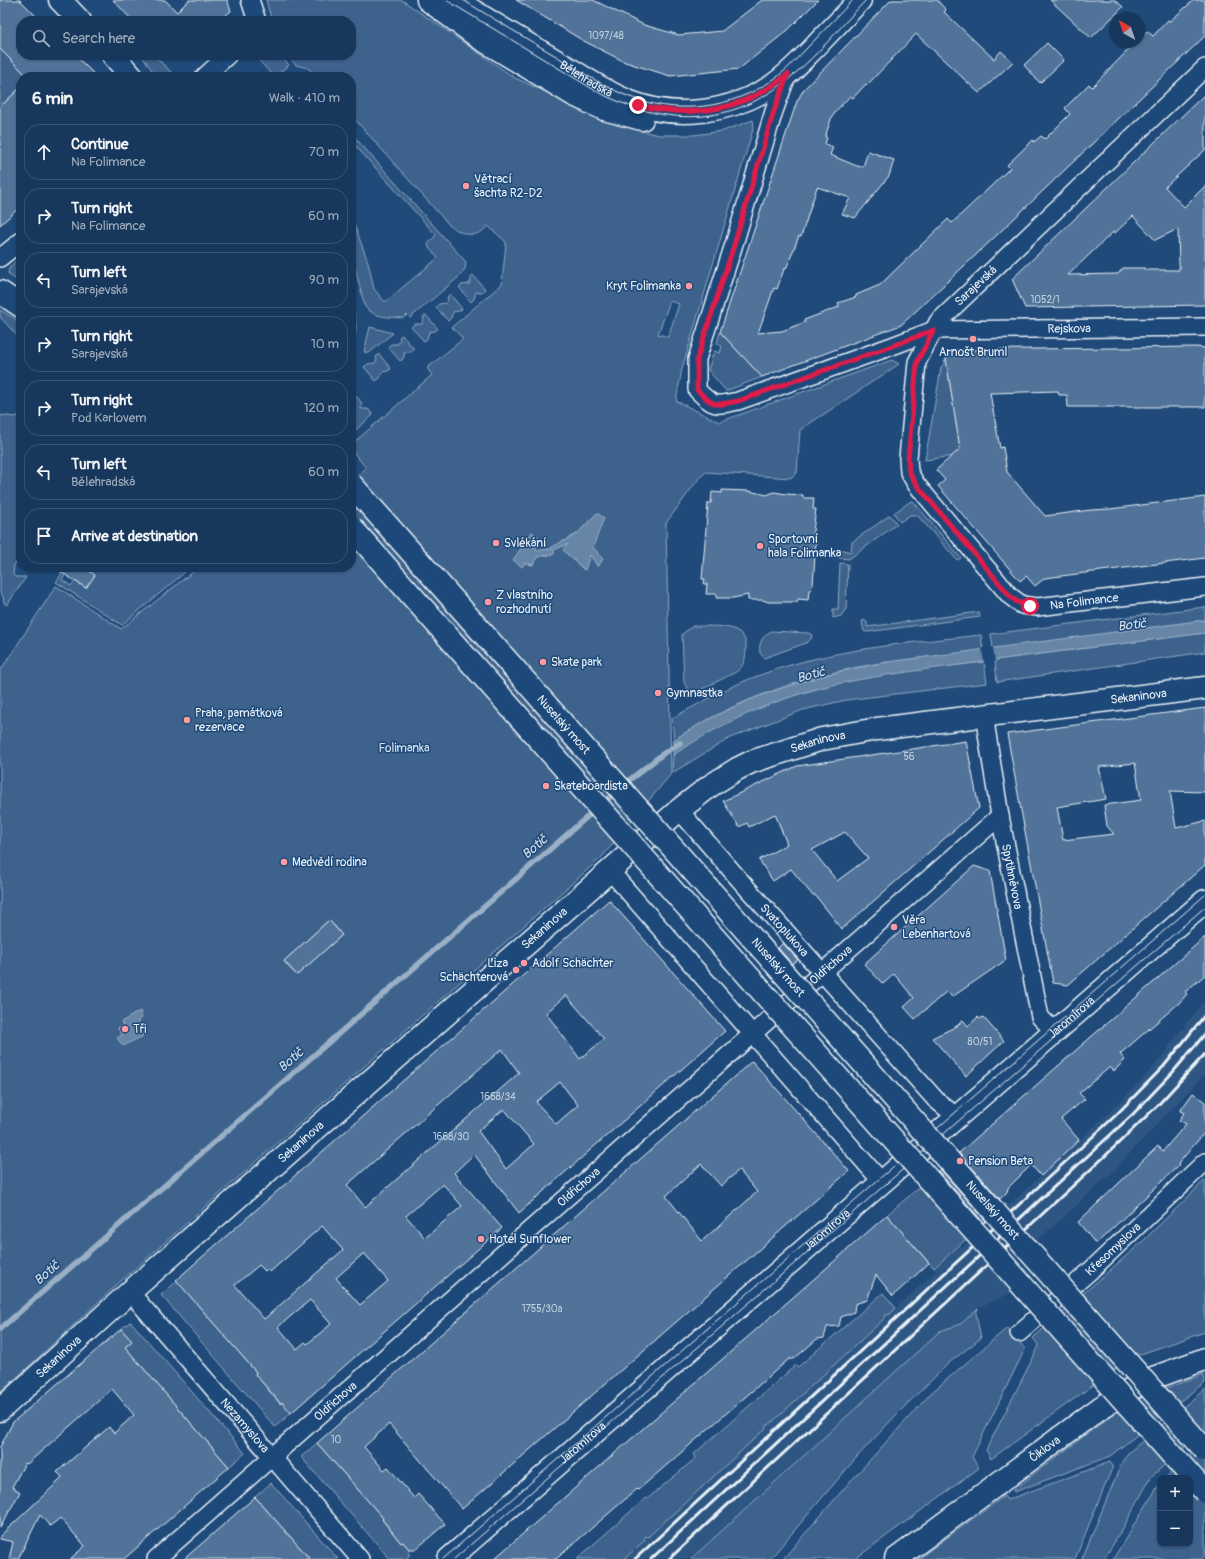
<!DOCTYPE html>
<html lang="en">
<head>
<meta charset="utf-8">
<style>
  body { margin:0; font-family:Pangolin,sans-serif; background:#203f62; color:#f1f3f6 }
  .controls { position:absolute; right:12px; bottom:12px; display:grid; overflow:hidden; border-radius:8px; box-shadow:0 1px 3px #0004 }
  .controls button { width:36px; height:36px; display:grid; place-items:center; padding:0; border:0; border-bottom:1px solid #365272; background:#17385c; color:#f1f3f6; font:20px sans-serif }
  .compass { position:absolute; left:1109px; top:12px; width:36px; height:36px; border-radius:50%; background:#17385c; box-shadow:0 1px 3px #0004; rotate:320deg }
  .stop { position:absolute; width:12px; height:12px; margin:-9px; border:3px solid #e11d48; border-radius:50%; background:#fff }
  .stop.end { background:#e11d48; border-color:#fff; box-shadow:0 1px 4px #0008 }
  .list { margin:0; padding:0; list-style:none }
  h2 { display:flex; justify-content:space-between; align-items:center; height:52px; margin:0; padding:0 16px; font-size:17px }
  h2 small { font-size:13px; font-weight:400; color:#9eacbb }
  .list li { display:grid; grid-template-columns:26px 1fr auto; gap:12px; align-items:center; box-sizing:border-box; height:56px; margin:0 8px 8px; padding:0 8px; border:1px solid #365272; border-radius:16px }
  .list b { display:block; font-size:15px; white-space:nowrap }
  .list p { margin:0; font-size:13px; white-space:nowrap; color:#9eacbb }
  .list em { font-size:13px; font-style:normal; color:#9eacbb }
  .icon { flex:none; width:22px; height:22px; fill:none; stroke:currentColor; stroke-width:2; stroke-linecap:round; stroke-linejoin:round }
  .map { position:relative; flex:none; width:1205px; height:1559px; overflow:hidden }
  .search { position:absolute; background:#17385c; box-shadow:0 1px 3px #0004; left:16px; top:16px; width:340px; height:44px; display:flex; align-items:center; gap:10px; box-sizing:border-box; padding:0 14px; border-radius:16px; color:#9eacbb; font-size:15px }
  .panel { position:absolute; background:#17385c; box-shadow:0 1px 3px #0004; left:16px; top:72px; width:340px; height:500px; border-radius:16px }
  .map>svg:first-child { display:block }
  .built { fill:#2e5683 }
  .green { fill:#3c628c; stroke:#92aac2; fill-rule:evenodd }
  .water { fill:#6685a7; stroke:#9ab0c7 }
  .pier { fill:#1f4a7a }
  .lines { fill:none; stroke-linecap:round; stroke-linejoin:round }
  .stream { stroke:#9ab0c7; stroke-width:5.5 }
  .building { fill:#517399; stroke:#e8f1f8; fill-rule:evenodd }
  .street-casing { stroke:#e8f1f8; stroke-width:20 }
  .secondary-casing { stroke:#e8f1f8; stroke-width:25 }
  .street { stroke:#1f4a7a; stroke-width:17 }
  .secondary { stroke:#1f4a7a; stroke-width:22 }
  .tram { stroke:#e8f1f8; stroke-width:1 }
  .rail { stroke:#e8f1f8; stroke-width:3 }
  .secondary-bridge-casing { stroke:#e8f1f8; stroke-width:25; stroke-linecap:butt }
  .secondary-bridge { stroke:#1f4a7a; stroke-width:22 }
  .route { stroke:#e11d48; stroke-width:5 }
  .poi-dot { fill:#ff9aa2; stroke:#1f4a7a; stroke-width:1.5 }
  .labels { text-anchor:middle; dominant-baseline:central; stroke-width:3; stroke-linejoin:round; paint-order:stroke }
  .number-label { font-size:10px; fill:#c2d2e0 }
  .street-label { font-size:12px; fill:#e8f1f8; stroke:#1f4a7a }
  .poi-label { font-size:12px; fill:#e8f1f8; stroke:#1f4a7a; text-anchor:start }
  .park-label { font-size:12px; fill:#d7e3ed; stroke:#1f4a7a }
  .water-label { font-size:13px; font-style:italic; fill:#d4e1ec; stroke:#1f4a7a }
</style>
</head>
<body>
<div class="map">
<svg width="1205" height="1559" viewBox="0 0 1205 1559">
  <rect width="100%" height="100%" fill="#1f4a7a"/>
  <filter id="ink" filterUnits="userSpaceOnUse"><feTurbulence type="fractalNoise" baseFrequency=".025" numOctaves="2"/><feDisplacementMap in="SourceGraphic" scale="8" xChannelSelector="R" yChannelSelector="G"/><feConvolveMatrix kernelMatrix="1 2 1 2 8 2 1 2 1" color-interpolation-filters="sRGB"/></filter>
  <g filter="url(#ink)">
    <!-- built -->
    <path class="built" d="M1205,1000V1074L1115,1169L1063,1218L1006,1266L1024,1287L978,1308L961,1324L940,1331L691,1559H624L645,1540L643,1538L646,1536L648,1537L766,1428L764,1426L767,1424L769,1425L886,1317L885,1316L888,1314H889L936,1271L934,1268L960,1246L962,1248L985,1226L986,1228L1008,1208L1004,1204L1006,1203L1009,1205L1114,1108L1112,1105L1114,1104L1116,1105L1139,1083L1168,1050L1167,1048L1185,1026L1184,1025L1186,1022L1187,1023Z"/>
    <!-- green -->
    <g class="green">
      <path d="M266,0H402L515,78L559,98L579,110L617,125L659,135H694L723,131L753,120L754,126L682,369L676,401L719,422L892,360L899,364L800,430L797,473L790,478L706,472L700,477L666,523L671,774L602,857L121,1281L0,1393V671L56,586L121,629L199,567H351V481L366,468L351,449V445L432,375L427,368L463,339L452,327L502,284L506,242L488,226C475,240 464,235 449,225L351,115V77H317L308,68L296,65L286,55H351V21H272ZM670,301L679,304L668,337L658,334ZM597,513L593,547L598,567L590,555L584,570L563,550L570,543L553,550L554,554L537,557L532,565L525,563L532,532L535,550L552,549V547L577,534ZM328,921L336,927L341,936L297,975L290,969L284,961ZM138,1021L141,1028L140,1029L122,1035L118,1028Z"/>
      <path d="M0,49L28,77H21V87L0,107Z"/>
      <path d="M141,55H154L176,77H157Z"/>
      <path d="M254,55H280L289,65L274,77Z"/>
      <path d="M351,133L466,262L465,269L460,276L410,318L407,315L403,318C389,317 375,318 365,307L351,252V216L368,262L374,289L385,302L438,258L429,248L428,244L436,235L351,141Z"/>
      <path d="M18,259L21,261V283L9,275L8,272L10,267Z"/>
      <path d="M473,275L485,289L482,292H476L474,299L471,302L459,287L462,285L469,284L471,280V277Z"/>
      <path d="M450,294L462,309L459,311L453,312L451,318L448,321L436,307L439,304L446,303L448,299L447,297Z"/>
      <path d="M351,299C355,316 360,330 351,346Z"/>
      <path d="M0,310L21,322V340L0,317Z"/>
      <path d="M426,315L438,329L435,331L429,332L427,339L424,341L411,327L415,324H422L424,319L423,317Z"/>
      <path d="M370,327L393,333L369,353L364,352Z"/>
      <path d="M720,332L762,377L726,391L708,370L714,351L720,353L722,346L717,344Z"/>
      <path d="M402,335L414,349L411,352H405L403,359L400,361L388,347L391,344H398L400,339L399,337Z"/>
      <path d="M379,354L391,369L388,371L382,372L380,378L376,381L364,367L368,364L375,363L377,359L376,357Z"/>
      <path d="M946,359L961,455L925,460L941,368Z"/>
      <path d="M356,396L362,403L361,407L362,409H368L373,415L351,434V401Z"/>
      <path d="M0,415L14,417L21,415V563H16L14,565L13,575L15,577H26L7,605L4,603L3,596L0,593Z"/>
      <path d="M911,501H913L961,558L957,560L917,515H910L900,522L894,513Z"/>
      <path d="M890,515L897,524L849,559L839,558L840,549L851,552L852,542Z"/>
      <path d="M840,563L848,564L846,609L841,616L833,618V609H838Z"/>
      <path d="M66,567V573L62,580L71,586L75,581L86,588L94,575L83,567H191L122,625L56,582Z"/>
      <path d="M1205,607V620L993,649L991,634Z"/>
      <path d="M979,612L980,617L867,632L864,631L862,622L863,620L867,622V627Z"/>
      <path d="M693,626C713,627 749,621 746,651C745,661 744,666 736,672L696,692L688,690L684,682L682,634Z"/>
      <path d="M771,631L808,633L811,634L812,638L806,643L764,658L760,653C758,643 763,636 771,631Z"/>
      <path d="M1205,633V652L997,682L995,660Z"/>
      <path d="M981,635L983,650C949,655 914,658 880,663C808,675 735,699 674,740L672,718C701,703 729,686 760,675C830,649 907,643 981,635Z"/>
      <path d="M984,662L987,683L846,700L803,710L730,738L672,773L673,755C688,745 703,735 719,726C756,707 799,693 839,683C886,672 936,668 984,662Z"/>
      <path d="M938,1171L983,1224L934,1268L887,1215Z"/>
      <path d="M1205,1180V1332L1132,1357L991,1459L986,1450L1039,1346L1033,1338L1142,1242Z"/>
      <path d="M177,1281L256,1372L255,1374L280,1404L282,1402L291,1413L275,1427L161,1295Z"/>
      <path d="M883,1293L896,1308L889,1315L887,1314L885,1316L886,1317L768,1426L767,1424L765,1426L766,1428L648,1537L646,1536L644,1538L645,1540L624,1559H577L646,1498L647,1499L696,1458L694,1454L796,1365L798,1367Z"/>
      <path d="M978,1308L976,1314L981,1338L949,1363L899,1412L856,1458L770,1559H691L940,1331L961,1324Z"/>
      <path d="M130,1322L132,1323L245,1453L229,1467L125,1347L132,1341L121,1329Z"/>
      <path d="M1007,1328L1025,1349L972,1457L979,1468L855,1559H783L848,1484L931,1393Z"/>
      <path d="M1204,1374L1205,1382L1110,1456L1014,1492L1013,1490L1120,1409L1140,1398Z"/>
      <path d="M1205,1389V1429L1151,1477L1122,1530L1104,1559H1082L1122,1462L1128,1453Z"/>
      <path d="M1205,1442V1555L1202,1559H1113L1160,1483V1544H1190V1478H1165Z"/>
      <path d="M317,1443L383,1518L382,1520L401,1543L403,1542L409,1549V1556L405,1559H390L301,1457Z"/>
      <path d="M1110,1462L1113,1466L1075,1559H918L1004,1496L1007,1500Z"/>
      <path d="M271,1483L338,1559H310L255,1497Z"/>
    </g>
    <!-- water -->
    <g class="water">
      <path d="M597,513L604,518L593,547L603,559L598,567L590,555L585,570L563,550L568,544L554,550V554L537,557L533,565L525,563L522,567L513,560L532,532L542,540L535,550L552,549V547L577,534Z"/>
      <path d="M1205,620V633C1128,643 1051,652 974,663C930,669 885,674 842,683C782,695 724,721 673,755L674,740C737,698 808,677 881,663Z"/>
      <path d="M140,1011L142,1018L138,1021L143,1036L123,1046L117,1038L122,1035L118,1028L123,1026L121,1022Z"/>
    </g>
    <!-- pier -->
    <path class="pier" d="M993,647L995,662L984,664L982,648Z"/>
    <g class="lines">
      <!-- stream -->
      <g class="stream">
        <path d="M623,785L664,753L680,743"/>
        <path d="M602,804L617,791"/>
        <path d="M0,1329L595,810"/>
      </g>
    </g>
    <!-- building -->
    <g class="building">
      <path d="M0,0H20L41,21H21V55H75L97,77H28L0,49Z"/>
      <path d="M113,0H165L177,12L189,0H227L231,11L219,21H133Z"/>
      <path d="M516,0H593L644,25L679,35L722,31L762,0H818L788,30L739,69L670,76L625,62L582,40Z"/>
      <path d="M891,0H937L946,10L944,12L994,59L1001,51L1013,62L979,93L916,34L867,85L866,84L853,98L850,96L836,111L831,119L825,137L827,138L825,144L833,147L830,155L857,166L863,167L868,151L894,160L889,176L855,218L842,214L850,198L817,187L801,237L799,236L786,269H784L777,289L774,288L758,333L782,331L805,322L804,320L839,307L838,303L856,297V295L880,285L948,219L952,223L969,207L1010,168L1007,165L1033,140L1034,142L1041,136L1045,139L1070,114L1065,108L1089,84L1092,87L1136,42H1139V39L1147,31L1153,36L1168,20L1170,21L1194,0H1205V36L979,252L901,325L762,377L720,332L797,101L804,89Z"/>
      <path d="M1050,0H1115L1123,7L1091,38Z"/>
      <path d="M1047,43L1064,60L1040,83L1024,65Z"/>
      <path d="M21,87V206L0,225V107Z"/>
      <path d="M1205,94V150L1165,187L1184,207L1205,186V305L1025,308L1012,279ZM1133,216L1155,240L1178,229L1179,265L1181,267H1179V270H1145V268H1123L1118,274L1068,275L1113,232L1115,233Z"/>
      <path d="M1196,347L1205,348V407H1068L1067,395H1059L1058,391L990,393L1000,448L1003,447L1007,472L1045,516L1091,510L1110,509L1205,497V558L1045,578L1035,586L1026,576L1020,581L938,486L945,480L936,470L960,449L946,359L953,350Z"/>
      <path d="M722,490L748,491L767,495L774,492L786,494L803,495V498H814L813,509H816L813,531L810,541H816L813,585H812L811,590H809L808,600L798,599L797,602H768L763,600H748V595L733,598H716L717,594H706L707,584H704L705,579H702L708,503H711L712,492L722,493Z"/>
      <path d="M53,567H83L95,575L86,588Z"/>
      <path d="M1205,708V792L1170,791L1176,828L1205,821V865L1068,985L1053,983L1007,734ZM1135,763L1141,800L1104,805L1107,826L1114,834L1063,840L1057,807L1106,799L1099,767Z"/>
      <path d="M966,741L979,808L842,929L815,895L813,896L791,869L773,881L759,860L787,844L775,814L749,827L747,823L739,827L723,801L797,766ZM845,832L868,858L837,881L812,850Z"/>
      <path d="M974,866L990,871L1006,960L952,997L947,991L915,1019L904,1007L914,998L894,974L883,984L864,964Z"/>
      <path d="M609,900L725,1031L519,1213L474,1154L454,1173L502,1228L291,1413L282,1402L281,1404L255,1374L256,1372L176,1280ZM566,995L604,1039L580,1059L546,1013ZM502,1049L519,1073L365,1207L347,1185ZM560,1082L578,1105L556,1124L536,1102ZM504,1109L534,1144L506,1169L478,1131ZM443,1184L462,1206L425,1238L406,1216ZM322,1226L343,1250L264,1319L235,1285L259,1265L265,1271L267,1269L270,1272ZM364,1253L388,1281L360,1305L336,1278ZM310,1300L331,1324L307,1344L305,1342L297,1349L278,1327Z"/>
      <path d="M329,920L342,935L297,975L284,961Z"/>
      <path d="M1205,937V975L1185,992L1187,994L1179,1003L1120,1054L1125,1060L1114,1071L1110,1067L1079,1093L1085,1099L1061,1119L1079,1140L1041,1176L1031,1165L1008,1188L1007,1192L1000,1199L959,1153Z"/>
      <path d="M783,943L798,960L792,964L778,948Z"/>
      <path d="M978,1017L980,1019L983,1017L1004,1041L966,1076L932,1038L957,1026L963,1020L968,1026Z"/>
      <path d="M752,1061L849,1171L462,1509L389,1424L364,1447L384,1470L388,1467L414,1498L418,1494L445,1524L416,1549H409L403,1542L401,1543L382,1519L383,1518L317,1443ZM701,1164L721,1186L739,1170L757,1192L702,1241L666,1196Z"/>
      <path d="M1193,1093L1205,1102V1132L1178,1164L1179,1165L1096,1244L1078,1222L1158,1146L1163,1151L1186,1124L1179,1120L1184,1113L1180,1111Z"/>
      <path d="M940,1169L986,1221L984,1223L938,1171Z"/>
      <path d="M887,1215L929,1263L893,1296L876,1275L867,1300L855,1304L854,1312L841,1317L839,1326L827,1327L824,1338L817,1339L794,1359H789L638,1490L637,1489L556,1559H494Z"/>
      <path d="M121,1329L132,1341L125,1347L229,1467L124,1559H70L85,1546L60,1518L50,1526L40,1515L18,1559H9L13,1542L0,1539V1536L58,1482L62,1477L57,1472L109,1427L114,1433L134,1415L112,1389L27,1464L25,1463L12,1487L20,1492L0,1528V1447L13,1422Z"/>
      <path d="M255,1497L310,1559H184L207,1539Z"/>
    </g>
    <g class="lines">
      <!-- street casing -->
      <g class="street-casing">
        <g id="street">
          <path d="M250,0L257,21"/>
          <path id="s1" d="M1205,68L938,322L917,362L908,458L909,472L916,484L1010,596L1022,605L1037,607L1205,587"/>
          <path id="s2" d="M788,73L774,111L735,241L697,359V390C714,407 715,406 738,401L892,346L934,330L1205,327"/>
          <path d="M204,77L228,55"/>
          <path d="M0,258L21,241"/>
          <path id="s3" d="M984,715L1000,816L1040,1017L1052,1029V1034"/>
          <path id="s4" d="M679,810L738,878L936,1100L957,1117"/>
          <path d="M611,872L882,1182"/>
          <path id="s5" d="M130,1292L360,1559"/>
          <path id="s6" d="M1019,1333L1089,1272L1205,1162"/>
          <path id="s7" d="M156,1559L1000,816"/>
        </g>
      </g>
      <!-- secondary casing -->
      <g class="secondary-casing">
        <g id="secondary">
          <path d="M60,0L80,21"/>
          <path d="M428,0L478,37L574,95L604,109L642,119"/>
          <path id="s8" d="M455,0C489,21 524,42 558,62C582,76 604,92 630,102C676,120 730,113 772,86C787,76 799,63 812,50C828,33 844,17 860,0"/>
          <path d="M113,55L132,77"/>
          <path d="M0,292L21,306"/>
          <path id="s9" d="M0,1410L130,1292L679,810L710,786L737,769L751,762L822,739L877,729L1205,688"/>
          <path id="s10" d="M449,1559L1205,901"/>
          <path id="s11" d="M896,1559L1100,1408L1131,1389L1153,1378L1205,1359"/>
        </g>
      </g>
      <!-- street -->
      <use href="#street" class="street"/>
      <!-- secondary -->
      <use href="#secondary" class="secondary"/>
      <!-- tram -->
      <g class="tram">
        <path d="M446,0L596,91C665,127 731,128 792,76C819,54 842,25 866,0"/>
        <path d="M463,0C494,19 525,38 556,56C578,70 601,85 625,95C675,116 732,110 777,77C788,69 797,58 807,48C822,32 838,16 853,0"/>
        <path d="M443,1559L1205,895"/>
        <path d="M454,1559L1205,907"/>
      </g>
      <!-- rail -->
      <g class="rail">
        <path d="M635,1559L1115,1116L1164,1066L1205,1015"/>
        <path d="M651,1559L1133,1114L1173,1072L1205,1034"/>
        <path d="M669,1559L1103,1158L1158,1105L1205,1054"/>
      </g>
      <!-- secondary-bridge casing -->
      <g class="secondary-bridge-casing">
        <g id="secondary-bridge">
          <path id="s12" d="M351,484L1205,1450"/>
          <path d="M351,527L1205,1492"/>
        </g>
      </g>
      <!-- secondary-bridge -->
      <use href="#secondary-bridge" class="secondary-bridge"/>
    </g>
  </g>
  <g class="lines" filter="url(#ink)">
    <!-- route -->
    <path class="route" d="M638,105C694,119 743,111 788,74L774,111L735,242L697,359V390C714,407 715,406 738,401L892,346L934,330L917,362L908,458L909,472L916,484L1010,596L1017,602L1030,606"/>
  </g>
  <!-- markers -->
  <g class="poi-dot">
    <circle cx="466" cy="186" r="4"/>
    <circle cx="689" cy="286" r="4"/>
    <circle cx="973" cy="339" r="4"/>
    <circle cx="496" cy="543" r="4"/>
    <circle cx="760" cy="546" r="4"/>
    <circle cx="488" cy="602" r="4"/>
    <circle cx="543" cy="662" r="4"/>
    <circle cx="658" cy="693" r="4"/>
    <circle cx="187" cy="720" r="4"/>
    <circle cx="546" cy="786" r="4"/>
    <circle cx="284" cy="862" r="4"/>
    <circle cx="894" cy="927" r="4"/>
    <circle cx="524" cy="963" r="4"/>
    <circle cx="516" cy="970" r="4"/>
    <circle cx="125" cy="1029" r="4"/>
    <circle cx="960" cy="1161" r="4"/>
    <circle cx="481" cy="1239" r="4"/>
  </g>
  <g class="labels">
    <!-- number labels -->
    <g class="number-label">
      <text x="606" y="36">1097/48</text>
      <text x="1045" y="300">1052/1</text>
      <text x="909" y="757">56</text>
      <text x="980" y="1042">80/51</text>
      <text x="498" y="1097">1668/34</text>
      <text x="451" y="1137">1668/30</text>
      <text x="542" y="1309">1755/30a</text>
      <text x="336" y="1440">10</text>
    </g>
    <!-- street labels -->
    <g class="street-label">
      <text stroke="none"><textPath href="#s8" startOffset="153">Bělehradská</textPath></text>
      <text transform="translate(976 286) rotate(-43)">Sarajevská</text>
      <text stroke="none"><textPath href="#s2" startOffset="721">Rejskova</textPath></text>
      <text stroke="none"><textPath href="#s1" startOffset="762">Na Folimance</textPath></text>
      <text stroke="none"><textPath href="#s9" startOffset="1387">Sekaninova</textPath></text>
      <text stroke="none"><textPath href="#s12" startOffset="321">Nuselský most</textPath></text>
      <text stroke="none"><textPath href="#s9" startOffset="1063">Sekaninova</textPath></text>
      <text stroke="none"><textPath href="#s3" startOffset="164">Spytihněvova</textPath></text>
      <text stroke="none"><textPath href="#s9" startOffset="727">Sekaninova</textPath></text>
      <text stroke="none"><textPath href="#s4" startOffset="160">Svatoplukova</textPath></text>
      <text stroke="none"><textPath href="#s7" startOffset="899">Oldřichova</textPath></text>
      <text stroke="none"><textPath href="#s12" startOffset="645">Nuselský most</textPath></text>
      <text stroke="none"><textPath href="#s10" startOffset="825">Jaromírova</textPath></text>
      <text stroke="none"><textPath href="#s9" startOffset="403">Sekaninova</textPath></text>
      <text stroke="none"><textPath href="#s7" startOffset="563">Oldřichova</textPath></text>
      <text stroke="none"><textPath href="#s12" startOffset="969">Nuselský most</textPath></text>
      <text stroke="none"><textPath href="#s10" startOffset="501">Jaromírova</textPath></text>
      <text stroke="none"><textPath href="#s6" startOffset="126">Křesomyslova</textPath></text>
      <text stroke="none"><textPath href="#s9" startOffset="79">Sekaninova</textPath></text>
      <text stroke="none"><textPath href="#s7" startOffset="239">Oldřichova</textPath></text>
      <text stroke="none"><textPath href="#s5" startOffset="176">Nezamyslova</textPath></text>
      <text stroke="none"><textPath href="#s10" startOffset="177">Jaromírova</textPath></text>
      <text stroke="none"><textPath href="#s11" startOffset="185">Čiklova</textPath></text>
    </g>
    <!-- poi labels -->
    <g class="poi-label">
      <text x="474" y="179">Větrací<tspan x="474" dy="14">šachta R2-D2</tspan></text>
      <text x="681" y="286" text-anchor="end">Kryt Folimanka</text>
      <text x="973" y="352" text-anchor="middle">Arnošt Bruml</text>
      <text x="768" y="539">Sportovní<tspan x="768" dy="14">hala Folimanka</tspan></text>
      <text x="504" y="543">Svlékání</text>
      <text x="496" y="595">Z vlastního<tspan x="496" dy="14">rozhodnutí</tspan></text>
      <text x="551" y="662">Skate park</text>
      <text x="666" y="693">Gymnastka</text>
      <text x="195" y="713">Praha, památková<tspan x="195" dy="14">rezervace</tspan></text>
      <text x="554" y="786">Skateboardista</text>
      <text x="292" y="862">Medvědí rodina</text>
      <text x="902" y="920">Věra<tspan x="902" dy="14">Lebenhartová</tspan></text>
      <text x="508" y="963" text-anchor="end">Liza<tspan x="508" dy="14">Schӓchterová</tspan></text>
      <text x="532" y="963">Adolf Schӓchter</text>
      <text x="133" y="1029">Tři</text>
      <text x="968" y="1161">Pension Beta</text>
      <text x="489" y="1239">Hotel Sunflower</text>
    </g>
    <!-- park labels -->
    <g class="park-label">
      <text x="404" y="748">Folimanka</text>
    </g>
    <!-- water labels -->
    <g class="water-label">
      <text transform="translate(1132 625) rotate(-7)">Botič</text>
      <text transform="translate(811 675) rotate(-15)">Botič</text>
      <text transform="translate(535 847) rotate(-41)">Botič</text>
      <text transform="translate(291 1060) rotate(-41)">Botič</text>
      <text transform="translate(47 1273) rotate(-41)">Botič</text>
    </g>
  </g>
</svg>
<div class="controls">
<button>+</button>
<button>−</button>
</div>
<svg class="compass" viewBox="-18 -18 36 36"><path d="M0-13l5 13h-10z" fill="#e53935"/><path d="M0 13l5-13h-10z" fill="#9eacbb"/></svg>
<div class="stop" style="left:1030px;top:606px"></div>
<div class="stop end" style="left:638px;top:105px"></div>
<div class="search"><svg class="icon" aria-label="search" viewBox="0 0 24 24"><circle cx="10" cy="10" r="6"/><path d="M15 15l6 6"/></svg>Search here</div>
<section class="panel">
<h2>6 min<small>Walk · 410 m</small></h2>
<ul class="list">
<li><svg class="icon" aria-label="ahead" viewBox="0 0 24 24"><path d="M12 20V5M6 11l6-6 6 6"/></svg><div><b>Continue</b><p>Na Folimance</p></div><em>70 m</em></li>
<li><svg class="icon" aria-label="right" viewBox="0 0 24 24"><path d="M7 20v-9h11M14 6l5 5-5 5"/></svg><div><b>Turn right</b><p>Na Folimance</p></div><em>60 m</em></li>
<li><svg class="icon" aria-label="left" viewBox="0 0 24 24"><path d="M17 20v-9H6M10 6l-5 5 5 5"/></svg><div><b>Turn left</b><p>Sarajevská</p></div><em>90 m</em></li>
<li><svg class="icon" aria-label="right" viewBox="0 0 24 24"><path d="M7 20v-9h11M14 6l5 5-5 5"/></svg><div><b>Turn right</b><p>Sarajevská</p></div><em>10 m</em></li>
<li><svg class="icon" aria-label="right" viewBox="0 0 24 24"><path d="M7 20v-9h11M14 6l5 5-5 5"/></svg><div><b>Turn right</b><p>Pod Karlovem</p></div><em>120 m</em></li>
<li><svg class="icon" aria-label="left" viewBox="0 0 24 24"><path d="M17 20v-9H6M10 6l-5 5 5 5"/></svg><div><b>Turn left</b><p>Bělehradská</p></div><em>60 m</em></li>
<li><svg class="icon" aria-label="arrive" viewBox="0 0 24 24"><path d="M6 21V4h12l-3 4 3 4H6"/></svg><div><b>Arrive at destination</b></div></li>
</ul>
</section>
</div>
</body>
</html>
